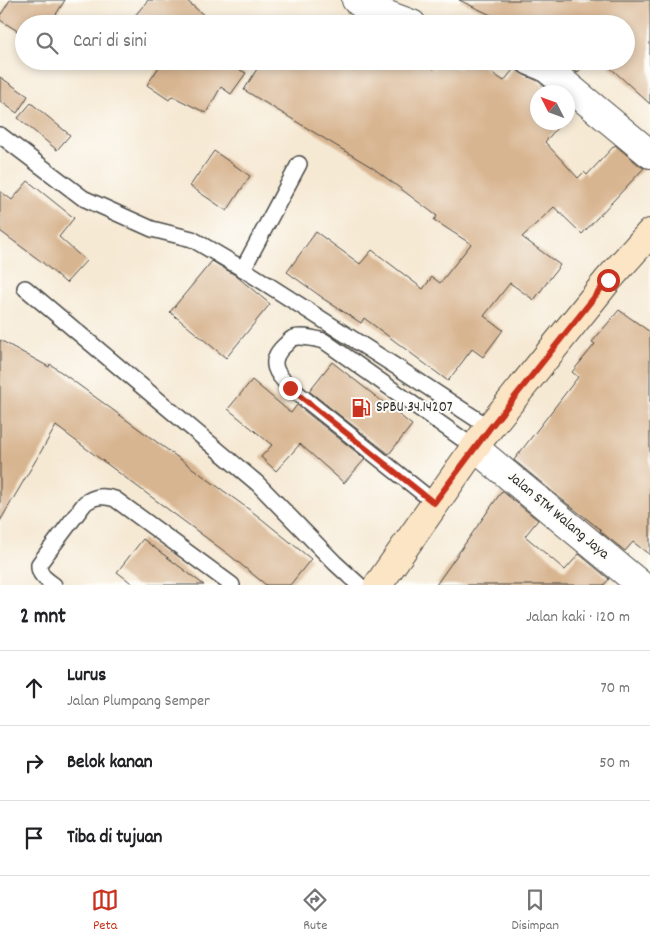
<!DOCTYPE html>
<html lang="id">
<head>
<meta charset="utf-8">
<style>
  body { margin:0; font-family:Dekko,sans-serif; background:#f6f6f6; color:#202124 }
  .compass { position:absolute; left:530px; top:85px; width:45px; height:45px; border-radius:50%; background:#fff; box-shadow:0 2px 8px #0003; rotate:312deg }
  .stop { position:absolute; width:15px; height:15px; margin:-11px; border:4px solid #c8321e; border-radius:50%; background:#fff }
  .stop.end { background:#c8321e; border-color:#fff; box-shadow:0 1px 5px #0008 }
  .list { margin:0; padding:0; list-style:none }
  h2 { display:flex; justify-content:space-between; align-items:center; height:65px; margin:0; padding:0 20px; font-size:21px }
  h2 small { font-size:16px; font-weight:400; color:#757577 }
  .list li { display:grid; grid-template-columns:32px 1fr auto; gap:15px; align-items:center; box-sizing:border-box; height:75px; padding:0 20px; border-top:1px solid #e0e0e0 }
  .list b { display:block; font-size:19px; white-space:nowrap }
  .list p { margin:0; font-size:16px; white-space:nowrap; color:#757577 }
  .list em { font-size:16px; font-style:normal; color:#757577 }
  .icon { flex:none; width:28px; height:28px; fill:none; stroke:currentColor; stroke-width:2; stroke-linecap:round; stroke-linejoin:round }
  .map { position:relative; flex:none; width:650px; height:585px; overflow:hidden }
  .search { position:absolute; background:#fff; box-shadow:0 2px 8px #0003; left:15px; right:15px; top:15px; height:55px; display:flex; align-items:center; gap:12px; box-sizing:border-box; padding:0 18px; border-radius:28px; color:#757577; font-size:19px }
  .sheet { height:290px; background:#fff }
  nav { display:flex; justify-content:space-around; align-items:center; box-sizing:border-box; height:70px; border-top:1px solid #e0e0e0; background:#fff; font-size:14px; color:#757577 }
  nav a { display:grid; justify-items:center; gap:2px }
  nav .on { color:#c8321e }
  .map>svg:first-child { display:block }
  .building { fill:#d8b591 }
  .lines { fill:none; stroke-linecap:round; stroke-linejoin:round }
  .service-casing { stroke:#494844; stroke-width:18 }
  .minor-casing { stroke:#494844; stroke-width:30 }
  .secondary-casing { stroke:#494844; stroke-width:30 }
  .service { stroke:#fff; stroke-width:15 }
  .minor { stroke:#fff; stroke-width:28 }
  .secondary { stroke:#fce5c4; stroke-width:28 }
  .route { stroke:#c8321e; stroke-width:6 }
  .labels { text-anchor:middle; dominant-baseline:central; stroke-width:4; stroke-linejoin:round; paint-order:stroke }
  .poi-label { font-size:15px; fill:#2b2b2b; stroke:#fdfcf7; text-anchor:start }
  .street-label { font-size:15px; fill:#2b2b2b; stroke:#fdfcf7 }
</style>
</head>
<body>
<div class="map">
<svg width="650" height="585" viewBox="0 0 650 585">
  <rect width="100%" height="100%" fill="#fdfcf7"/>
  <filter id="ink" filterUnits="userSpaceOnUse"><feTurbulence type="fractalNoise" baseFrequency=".02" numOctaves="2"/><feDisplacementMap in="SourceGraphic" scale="10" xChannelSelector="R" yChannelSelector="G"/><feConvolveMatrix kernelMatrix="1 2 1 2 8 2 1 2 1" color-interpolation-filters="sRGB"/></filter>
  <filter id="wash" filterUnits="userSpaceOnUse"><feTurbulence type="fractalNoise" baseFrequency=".0096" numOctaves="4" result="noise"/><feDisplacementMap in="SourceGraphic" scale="20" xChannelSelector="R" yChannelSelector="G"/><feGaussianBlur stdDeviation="1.12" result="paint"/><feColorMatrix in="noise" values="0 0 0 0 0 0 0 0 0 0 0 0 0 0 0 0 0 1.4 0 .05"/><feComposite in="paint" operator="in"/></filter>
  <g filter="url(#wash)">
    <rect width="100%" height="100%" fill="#f6e9d4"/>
    <g id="blocks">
      <!-- building -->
      <g class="building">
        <path d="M10,0H65L50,24H24V35L0,20V16Z"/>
        <path d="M148,0H186L214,24H128Z"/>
        <path d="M459,0H650V104L603,61H626V24H510Z"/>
        <path d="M163,61H222L246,73L231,94L221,87L206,113L172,96L169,100L147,85Z"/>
        <path d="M262,61H422L434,69L439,61H447L459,69L464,61H474L504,81L516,66L518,71L524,75L538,81L551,92H538V122H562L545,142L578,178L584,172L587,175L615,145L640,166L644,168L582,234L554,207L522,237L560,265L534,300L510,283L484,316L503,330L483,357L472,349L448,381L364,318L361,323L322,298H323L287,272L316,232L360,264L372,250L423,289L432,277L440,283L471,244L434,220L437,216L373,168L244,90Z"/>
        <path d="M563,61H588L577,73Z"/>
        <path d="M0,77L28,96L17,113L0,101Z"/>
        <path d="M31,103L70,135L57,150L18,118Z"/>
        <path d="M214,151L250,176L227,211L190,186Z"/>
        <path d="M28,181L74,218L59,237L86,261L66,283L42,262L0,231V191L12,200Z"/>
        <path d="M212,261L235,275L270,304L226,358L170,312Z"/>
        <path d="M619,310L650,332V555L633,542L625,551L600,531L601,530L560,498L514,460L578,377L572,372L595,344L592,342Z"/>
        <path d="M0,340L49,367L50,364L258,516L311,559L290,585H266L228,554L56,426L0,521Z"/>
        <path d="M332,362L412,425L389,454L309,391Z"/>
        <path d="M252,380L291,413L297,405L365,459L344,483L300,444L276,471L261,457L272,445L228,409Z"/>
        <path d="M502,491L538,520L525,536L565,570L579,554L609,579L604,585H436Z"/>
        <path d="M143,539L204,585H134L117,572Z"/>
      </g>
    </g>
  </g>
  <g filter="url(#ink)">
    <use href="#blocks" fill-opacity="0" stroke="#494844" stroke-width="1"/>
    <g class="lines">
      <!-- service casing -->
      <g class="service-casing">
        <g id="service">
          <path d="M0,135L83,198L152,229L192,239L243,269L403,371L490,428"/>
          <path d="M243,269L299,164"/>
          <path d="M25,288L257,483L335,563L359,585"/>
          <path d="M435,503L291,388C276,374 267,362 284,346C287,344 290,339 293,338C302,335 315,339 324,341L475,448"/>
          <path d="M54,585C47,580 38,575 39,564L85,503C95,496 103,495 115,499L232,585"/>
        </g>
      </g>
      <!-- minor casing -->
      <g class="minor-casing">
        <g id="minor">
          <path d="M356,0L364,6L412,24"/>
          <path d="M530,61L545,67L650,154"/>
          <path d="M475,448L641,585"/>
        </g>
      </g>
      <!-- secondary casing -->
      <g class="secondary-casing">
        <path id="secondary" d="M378,585L482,437L608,280L650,233"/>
      </g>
      <!-- service -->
      <use href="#service" class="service"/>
      <!-- minor -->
      <use href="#minor" class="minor"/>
      <!-- secondary -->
      <use href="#secondary" class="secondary"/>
    </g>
  </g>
  <g class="lines" filter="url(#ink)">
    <!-- route -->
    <path class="route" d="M290,388L434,503L490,428L608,280"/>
  </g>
  <!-- icons -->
  <defs>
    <g id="fuel-bare" transform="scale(1.5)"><path d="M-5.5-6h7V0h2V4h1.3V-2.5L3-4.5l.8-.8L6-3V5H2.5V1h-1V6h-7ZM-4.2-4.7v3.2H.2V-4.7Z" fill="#c8321e" stroke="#fdfcf7" stroke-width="2.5" paint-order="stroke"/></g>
  </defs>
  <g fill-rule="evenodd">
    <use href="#fuel-bare" x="361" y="408"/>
  </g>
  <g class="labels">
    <!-- poi labels -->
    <g class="poi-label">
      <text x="376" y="408">SPBU 34.14207</text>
    </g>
    <!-- street labels -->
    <g class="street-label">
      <text transform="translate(558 516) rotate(40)">Jalan STM Walang Jaya</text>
    </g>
  </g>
</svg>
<svg class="compass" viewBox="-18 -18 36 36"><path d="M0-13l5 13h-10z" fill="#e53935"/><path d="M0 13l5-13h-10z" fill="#757577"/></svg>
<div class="stop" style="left:608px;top:280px"></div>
<div class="stop end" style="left:290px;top:388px"></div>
<div class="search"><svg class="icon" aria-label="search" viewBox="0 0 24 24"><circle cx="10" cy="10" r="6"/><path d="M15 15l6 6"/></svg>Cari di sini</div>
</div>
<section class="sheet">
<h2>2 mnt<small>Jalan kaki · 120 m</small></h2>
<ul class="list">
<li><svg class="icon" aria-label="ahead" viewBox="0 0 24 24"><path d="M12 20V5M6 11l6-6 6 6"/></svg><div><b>Lurus</b><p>Jalan Plumpang Semper</p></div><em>70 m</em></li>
<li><svg class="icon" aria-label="right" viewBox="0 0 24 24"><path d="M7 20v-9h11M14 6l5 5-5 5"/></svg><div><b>Belok kanan</b></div><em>50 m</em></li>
<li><svg class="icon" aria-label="arrive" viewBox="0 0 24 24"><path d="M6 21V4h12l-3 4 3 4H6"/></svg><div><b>Tiba di tujuan</b></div></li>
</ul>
</section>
<nav>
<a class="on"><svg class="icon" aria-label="map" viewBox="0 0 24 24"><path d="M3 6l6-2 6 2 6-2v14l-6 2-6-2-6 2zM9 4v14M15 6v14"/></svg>Peta</a>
<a><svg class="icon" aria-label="directions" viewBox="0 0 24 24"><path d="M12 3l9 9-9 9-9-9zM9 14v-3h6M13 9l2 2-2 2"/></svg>Rute</a>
<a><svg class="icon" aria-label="saved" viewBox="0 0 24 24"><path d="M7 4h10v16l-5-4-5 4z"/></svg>Disimpan</a>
</nav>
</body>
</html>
